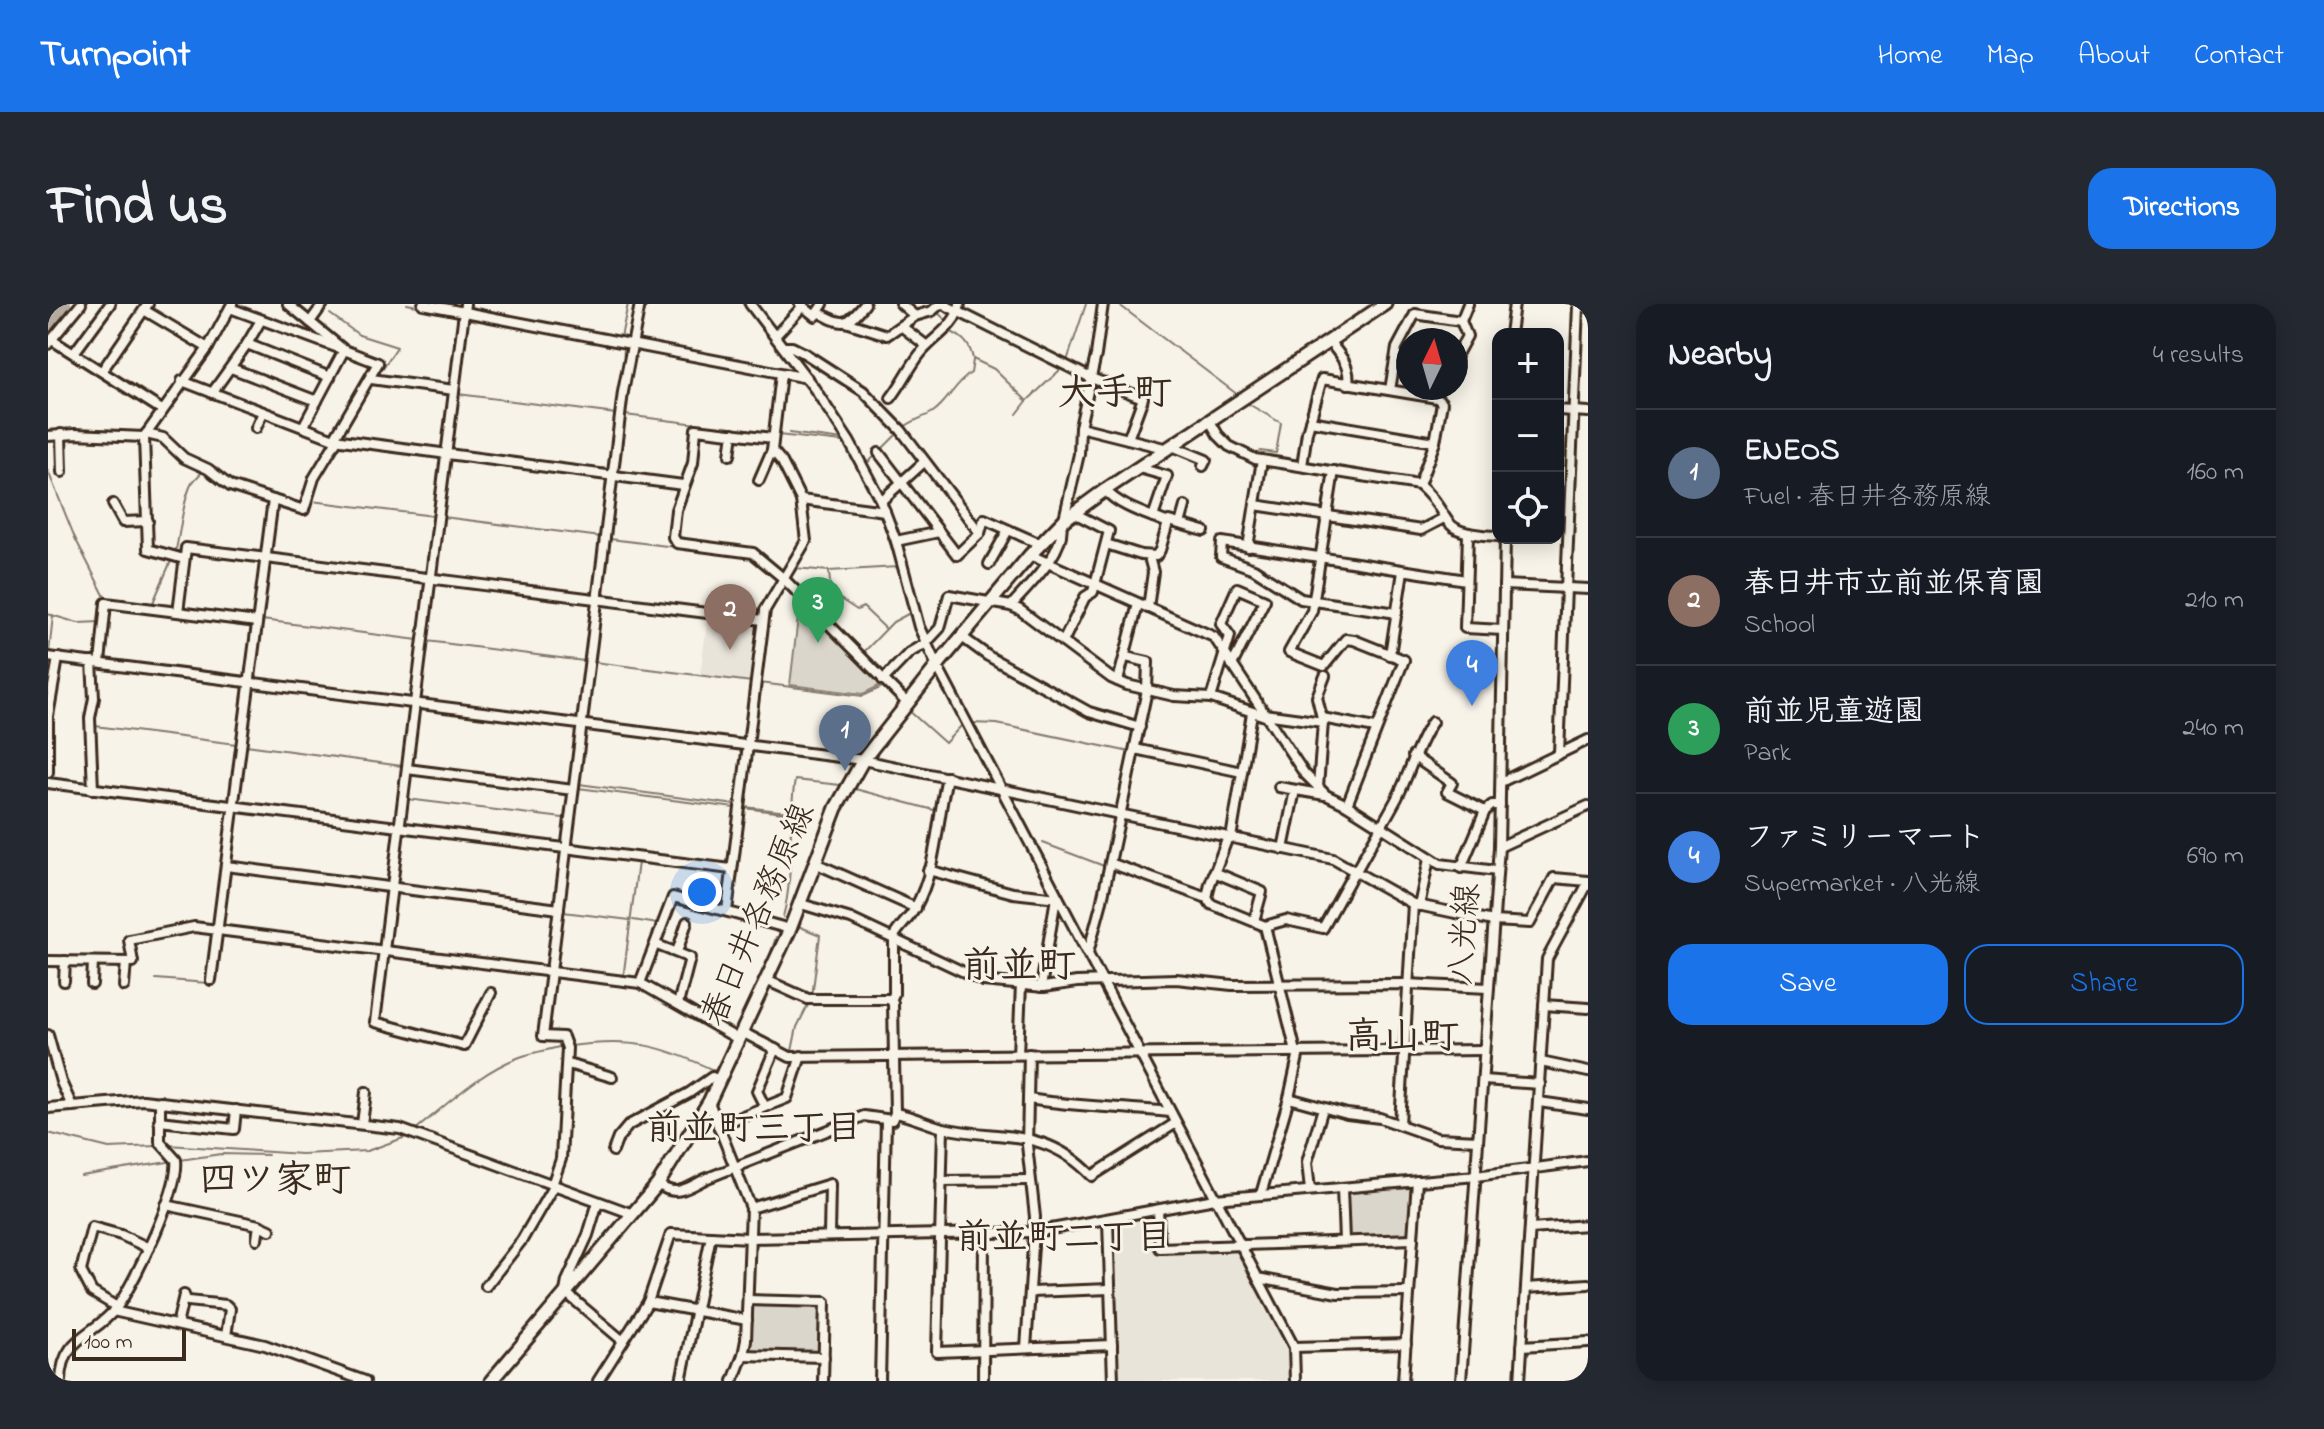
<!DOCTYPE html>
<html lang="en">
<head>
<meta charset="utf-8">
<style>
  body { margin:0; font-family:"Indie Flower","Klee One",sans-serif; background:#242831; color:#f1f3f6 }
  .controls { position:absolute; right:24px; top:24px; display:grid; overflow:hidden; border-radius:16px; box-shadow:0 4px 20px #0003 }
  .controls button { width:72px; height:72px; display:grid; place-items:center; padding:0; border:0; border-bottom:2px solid #363941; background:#171b24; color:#f1f3f6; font:40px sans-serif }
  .compass { position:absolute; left:1348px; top:24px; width:72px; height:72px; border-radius:50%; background:#171b24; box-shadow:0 4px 20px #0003; rotate:5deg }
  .scale { position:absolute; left:24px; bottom:20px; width:114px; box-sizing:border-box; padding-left:8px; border:4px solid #3b2a1e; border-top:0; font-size:22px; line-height:28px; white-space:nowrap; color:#3b2a1e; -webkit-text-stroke:6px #f7f3e8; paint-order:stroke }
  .you { position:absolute; left:654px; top:588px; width:28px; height:28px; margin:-20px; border:6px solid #fff; border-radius:50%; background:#1a73e8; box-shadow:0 0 0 12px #1a73e833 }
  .badge { display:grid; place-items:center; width:52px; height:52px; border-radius:50%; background:#1a73e8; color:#fff; font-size:26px; font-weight:700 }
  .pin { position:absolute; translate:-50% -66px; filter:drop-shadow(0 2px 4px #0008) }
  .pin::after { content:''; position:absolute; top:42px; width:28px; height:24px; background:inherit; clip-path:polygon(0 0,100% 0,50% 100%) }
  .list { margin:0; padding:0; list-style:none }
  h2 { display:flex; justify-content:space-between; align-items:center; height:104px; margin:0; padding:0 32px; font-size:34px }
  h2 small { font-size:26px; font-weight:400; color:#9ea1a6 }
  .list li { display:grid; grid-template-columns:52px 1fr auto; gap:24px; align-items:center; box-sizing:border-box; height:128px; padding:0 32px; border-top:2px solid #363941 }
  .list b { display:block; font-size:30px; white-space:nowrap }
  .list p { margin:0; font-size:26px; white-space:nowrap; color:#9ea1a6 }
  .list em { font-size:26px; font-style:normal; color:#9ea1a6 }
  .actions { display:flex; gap:16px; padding:24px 32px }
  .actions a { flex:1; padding:18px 0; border:2px solid #1a73e8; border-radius:24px; text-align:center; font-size:28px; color:#1a73e8 }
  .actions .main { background:#1a73e8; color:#fff }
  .icon { flex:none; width:44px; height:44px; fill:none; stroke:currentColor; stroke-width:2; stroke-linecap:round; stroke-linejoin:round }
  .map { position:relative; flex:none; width:1540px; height:1077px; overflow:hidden; border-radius:24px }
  header { display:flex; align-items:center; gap:48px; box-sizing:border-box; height:112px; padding:0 40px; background:#1a73e8; color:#fff }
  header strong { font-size:38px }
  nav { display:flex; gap:44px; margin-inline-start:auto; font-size:28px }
  .intro { display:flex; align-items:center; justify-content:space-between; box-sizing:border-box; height:192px; padding:0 48px }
  h1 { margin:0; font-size:56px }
  .button { padding:20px 36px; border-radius:24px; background:#1a73e8; color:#fff; font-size:28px; font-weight:700 }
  main { display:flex; gap:48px; padding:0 48px }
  aside { flex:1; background:#171b24; border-radius:24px; box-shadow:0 4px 20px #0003 }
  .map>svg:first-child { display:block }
  .built { fill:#e9e4d9 }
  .green { fill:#dbd6cb; stroke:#8b8074; stroke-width:2 }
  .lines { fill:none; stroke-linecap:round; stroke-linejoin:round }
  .stream { stroke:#84786c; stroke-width:2 }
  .river { stroke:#b4aca0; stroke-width:14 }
  .minor-casing { stroke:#3b2a1e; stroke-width:14 }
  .major-casing { stroke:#3b2a1e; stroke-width:17 }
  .minor { stroke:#f7f3e8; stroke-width:8 }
  .major { stroke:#f7f3e8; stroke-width:11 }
  .labels { text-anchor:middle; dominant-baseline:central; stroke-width:6; stroke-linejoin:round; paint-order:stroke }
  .street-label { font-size:34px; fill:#3b2a1e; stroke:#f7f3e8 }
  .neighbourhood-label { font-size:36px; font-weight:bold; fill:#3b2a1e; stroke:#f7f3e8 }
  .quarter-label { font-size:38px; font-weight:bold; fill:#3b2a1e; stroke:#f7f3e8 }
</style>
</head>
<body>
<header>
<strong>Turnpoint</strong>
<nav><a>Home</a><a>Map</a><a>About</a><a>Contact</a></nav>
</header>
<div class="intro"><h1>Find us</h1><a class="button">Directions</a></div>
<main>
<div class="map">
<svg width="1540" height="1077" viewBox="0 0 1540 1077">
  <rect width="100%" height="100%" fill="#f7f3e8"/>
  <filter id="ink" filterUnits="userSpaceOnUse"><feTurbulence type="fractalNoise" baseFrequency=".0125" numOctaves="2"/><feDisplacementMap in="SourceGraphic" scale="16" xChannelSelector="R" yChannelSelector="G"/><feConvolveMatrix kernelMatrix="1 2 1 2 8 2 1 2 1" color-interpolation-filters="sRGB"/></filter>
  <g filter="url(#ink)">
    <!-- built -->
    <g class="built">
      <path d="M660,312L711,321L704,377L652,371Z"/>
      <path d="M1105,910L1108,912L1110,946L1187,945L1239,1042L1242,1077H1069L1064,920Z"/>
    </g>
    <!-- green -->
    <g class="green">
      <path d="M752,297L835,380L815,390L742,381Z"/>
      <path d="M1362,882L1365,884L1362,929L1359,932L1301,933L1299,931L1300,887Z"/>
      <path d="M706,1000L772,1001L773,1048L770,1050L702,1048L700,1046L703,1002Z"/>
    </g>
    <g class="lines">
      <!-- stream -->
      <g class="stream">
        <path d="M359,0L374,3"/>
        <path d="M695,0L715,24"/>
        <path d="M1070,0L1190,91"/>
        <path d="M889,8L899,17"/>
        <path d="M282,10L311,31L349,43L330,71"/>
        <path d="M901,27C915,33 922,40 925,55L946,65L979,97"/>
        <path d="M573,33L580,0"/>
        <path d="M743,47L795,120"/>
        <path d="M1019,57L1038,0"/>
        <path d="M575,68L576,43"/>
        <path d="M410,90L568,110"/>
        <path d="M1197,98L1233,119L1228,149L1212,147"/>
        <path d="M969,110L979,97L1014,64"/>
        <path d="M577,111L722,129"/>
        <path d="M855,124C865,116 875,114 885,108C900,98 907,79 923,69L925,56"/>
        <path d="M741,129L795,136L817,175"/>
        <path d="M730,131L794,138"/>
        <path d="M809,143L830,183"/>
        <path d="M832,147L850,129"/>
        <path d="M818,160L827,152"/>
        <path d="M0,167L27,234L57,293V297"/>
        <path d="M263,197L386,212"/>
        <path d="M840,204L848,224"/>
        <path d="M395,213L553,233"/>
        <path d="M562,235L660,247"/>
        <path d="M127,250C132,230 134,202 142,183C144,177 151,172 155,167"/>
        <path d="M704,254L728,275"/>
        <path d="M746,264L781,267L850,263L833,213"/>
        <path d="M781,268L783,289L809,306L815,303L838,325"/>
        <path d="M104,301L123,257"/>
        <path d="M0,310L30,319L53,318"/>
        <path d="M214,316L370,336"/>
        <path d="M379,337L536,357"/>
        <path d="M1,349L5,311"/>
        <path d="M814,350L845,318L860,310"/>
        <path d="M15,351L47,355"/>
        <path d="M546,358L704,378"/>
        <path d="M49,366V381"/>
        <path d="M183,372H198L204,323"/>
        <path d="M712,379L815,392L836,382L849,395"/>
        <path d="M859,405L897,439L915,420"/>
        <path d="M923,419L949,420L1082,448"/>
        <path d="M47,422L188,440"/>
        <path d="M198,441L354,462"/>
        <path d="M48,461L47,415L50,395"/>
        <path d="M361,480L359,495L515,514"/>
        <path d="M531,480L688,501L681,560"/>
        <path d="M530,484L687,504"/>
        <path d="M807,485L886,506"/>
        <path d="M49,491L180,507L174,553"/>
        <path d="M697,503L740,508"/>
        <path d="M696,504L743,510"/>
        <path d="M995,539L1056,562"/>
        <path d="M1065,566L1158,599L1160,605L1211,625L1225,678"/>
        <path d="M621,592L623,588L678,603"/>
        <path d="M684,604L736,618"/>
        <path d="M515,608L582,616"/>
        <path d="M735,613C747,568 739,522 747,476L792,481"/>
        <path d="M585,616L610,620"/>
        <path d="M166,621L172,570"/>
        <path d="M750,622L772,631L764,693"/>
        <path d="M161,660L165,627"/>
        <path d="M718,663L728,633"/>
        <path d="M108,675L160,679"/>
        <path d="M575,675L590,558"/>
        <path d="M1238,686L1353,684"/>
        <path d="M522,742C583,734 612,740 667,767L683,737"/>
        <path d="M744,747L749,723L761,699"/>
        <path d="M367,826C400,800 431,768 472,753C485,748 501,746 515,742"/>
        <path d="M0,829L61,844L110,842"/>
        <path d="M120,841L253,850L319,847L358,833"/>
        <path d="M132,856L173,850L220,851"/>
        <path d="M33,872L126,857"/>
      </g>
      <!-- river -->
      <path class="river" d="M0,19L16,0"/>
      <!-- minor casing -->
      <g class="minor-casing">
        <g id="minor">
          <path d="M240,0L296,46L330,59L286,135"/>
          <path d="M375,0L759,74"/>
          <path d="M417,0L327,718L416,742L443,689"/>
          <path d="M702,0L766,84L801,137L833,197L848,237L871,323L889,362L1246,1043L1247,1077"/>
          <path d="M752,0L767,12L775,0"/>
          <path d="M853,0L867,12L884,7L892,0"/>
          <path d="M895,0L1043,74L1095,94L1080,135"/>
          <path d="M0,3L2,0"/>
          <path d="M182,4L296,46L255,123"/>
          <path d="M96,6L160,44"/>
          <path d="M770,8C796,22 798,23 817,0"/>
          <path d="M262,18L275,0"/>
          <path d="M798,18L839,31L867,12"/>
          <path d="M853,22L879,42"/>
          <path d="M1462,30L1466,0"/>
          <path d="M727,32L755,2"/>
          <path d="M4,36L114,106"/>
          <path d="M1281,37C1292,51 1303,62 1300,80"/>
          <path d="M0,40L33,0"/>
          <path d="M199,40L282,73"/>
          <path d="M736,43H744L756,49L815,87L853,126L932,229"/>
          <path d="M26,49L62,0"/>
          <path d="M1408,52L1419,32L1413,17L1420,0"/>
          <path d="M183,64L269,97"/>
          <path d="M54,67L100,0"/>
          <path d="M323,75L406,86"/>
          <path d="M134,77L286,135L635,181"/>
          <path d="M1342,86L1349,44L1367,10L1413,17"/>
          <path d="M164,89L199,40L213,16"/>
          <path d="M843,94C854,80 861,64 872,50C885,33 908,23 912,0"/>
          <path d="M1510,106L1540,108"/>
          <path d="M1162,117L1170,131L1181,142L1207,155L1371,181C1410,215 1384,229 1450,232"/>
          <path d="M1262,117L1387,138"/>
          <path d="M1032,123L1120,145"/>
          <path d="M208,124L215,108"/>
          <path d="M13,130L14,168"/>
          <path d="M98,130L115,134L136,154L160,165L182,182L256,206L266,174L289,136"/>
          <path d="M0,132L27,130L96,133L160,44L184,0"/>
          <path d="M96,133L100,245L136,255"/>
          <path d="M725,134L648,125L645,159L628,206L625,233L629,239L705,249L735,274L859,399"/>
          <path d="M1124,142L1158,156L1155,162"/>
          <path d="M831,149L909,251L932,229L936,215L992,240"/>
          <path d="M682,151L685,129"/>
          <path d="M1254,162L1259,128L1274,75L1389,94L1394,99L1387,138L1371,181"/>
          <path d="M1091,164L1119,172L1105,213"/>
          <path d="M1286,167L1264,307L1241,348L1276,362L1298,335L1306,336L1356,356L1299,501"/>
          <path d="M711,176L724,146"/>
          <path d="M1057,186C1072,203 1099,210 1120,219L1121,217L1156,227"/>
          <path d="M753,196L837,207"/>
          <path d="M833,197L876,158"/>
          <path d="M65,200L75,218L100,217"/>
          <path d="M1207,201L1373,226L1396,214"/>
          <path d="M1016,215L1031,150L1032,123L1048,51L1055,0"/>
          <path d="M1132,220L1137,202"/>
          <path d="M1420,231L1417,324L1455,326"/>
          <path d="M848,237L891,228"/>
          <path d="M1058,240L1093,251L1108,252L1112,246L1120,219"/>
          <path d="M1200,243L1214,156"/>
          <path d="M982,251L1166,333L1256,469L1278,491L1299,501L1392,560L1449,567"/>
          <path d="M941,260L960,226"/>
          <path d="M1456,281L1540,285"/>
          <path d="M963,302C980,282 1019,247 1013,219"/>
          <path d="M1100,304L1105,268L1101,253"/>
          <path d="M130,308L138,244L715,316"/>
          <path d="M1349,309L1253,295L1206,265L1173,253L1174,238L1418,276"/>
          <path d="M914,333L940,352L1041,408L1092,423"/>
          <path d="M1015,338L1037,293L1045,288L1061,227L1026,209"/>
          <path d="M1342,351L1355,267"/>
          <path d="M0,353L815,456L1285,555L1365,600L1445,617L1482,619L1506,574L1540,577"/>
          <path d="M44,358L46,394L42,414L45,485"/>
          <path d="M52,359L58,299L209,318"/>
          <path d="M835,376L861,349L878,339L892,324L901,291L963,302L972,306L1063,374L1079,381L1126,392L1163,394L1217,412"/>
          <path d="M1070,377L1090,300"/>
          <path d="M1163,394L1182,332L1173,320L1189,284L1217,296L1184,361"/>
          <path d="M1216,410L1275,418"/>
          <path d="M1274,414L1327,424"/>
          <path d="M1087,445L1194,468"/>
          <path d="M1511,449L1530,2L1540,3"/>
          <path d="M1365,452L1404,479L1399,488L1437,507"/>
          <path d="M359,465L525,486"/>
          <path d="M0,468V412L10,354"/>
          <path d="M1453,478L1540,436"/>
          <path d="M0,479L683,565"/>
          <path d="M1231,483L1277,491"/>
          <path d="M1270,483L1275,418L1269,393L1277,372"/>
          <path d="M1183,534L1204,409"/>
          <path d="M1451,543L1540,502"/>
          <path d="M1235,545L1247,486"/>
          <path d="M767,559L868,604"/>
          <path d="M1062,559L1159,594L1163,600L1217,622L1248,748"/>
          <path d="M178,562L511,605"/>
          <path d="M1413,564L1437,507L1444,501H1452"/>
          <path d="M880,566L965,589L1010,594"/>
          <path d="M1308,567C1321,543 1336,518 1349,494C1362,469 1368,442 1384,418"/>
          <path d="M1166,568L1214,588L1206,617"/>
          <path d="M1159,594L1162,580L1180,533"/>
          <path d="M753,600L803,615L935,677L996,683L1029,678L1128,675L1184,681L1359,680L1440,684"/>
          <path d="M1371,602L1381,555"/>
          <path d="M679,607L717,306L758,237L753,196L734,158L724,146L733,70"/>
          <path d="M1217,622L1238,616L1275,624L1307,566"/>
          <path d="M845,634C851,622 861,616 867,604C889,565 889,516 899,473"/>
          <path d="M609,641L642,654L630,700"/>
          <path d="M629,648L639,618"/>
          <path d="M1040,649L1053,601L1099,386L1100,358L1078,353"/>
          <path d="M0,657L85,658L81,636L146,623L592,679L690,735"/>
          <path d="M163,676L225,196"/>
          <path d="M718,676L760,695H841L845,699L847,809"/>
          <path d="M16,677L17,657"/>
          <path d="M592,679L625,593L742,625"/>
          <path d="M44,680L45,658"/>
          <path d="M76,682L78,658"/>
          <path d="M993,683L1008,594"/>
          <path d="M843,696L846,690V635"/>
          <path d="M1496,701L1540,704"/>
          <path d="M694,728L742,753L1436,746"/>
          <path d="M0,731L13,778L24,802"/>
          <path d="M970,750L973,681"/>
          <path d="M1493,758L1540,768"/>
          <path d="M520,760L564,773"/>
          <path d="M1435,776L1492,780"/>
          <path d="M1241,794L1299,810L1332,814L1389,834L1430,836"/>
          <path d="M981,795C1029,803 1074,803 1122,808"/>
          <path d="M661,798L703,904L698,1036L695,1051L685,1077"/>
          <path d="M1491,798L1540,805"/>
          <path d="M717,803L709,787L727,745"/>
          <path d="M0,804L95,796L352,825L585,910"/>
          <path d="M111,817L186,825L188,806"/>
          <path d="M314,820L318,788"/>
          <path d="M1352,820L1365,600"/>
          <path d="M670,822L739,794L753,752"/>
          <path d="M895,824L889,1048L1064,1041"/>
          <path d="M565,847L570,834L581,821L641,789L664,773L671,776"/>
          <path d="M893,877L982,876"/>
          <path d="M610,880C627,894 640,884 657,875L816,812L844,816L847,809C864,812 879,820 895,824C954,837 996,822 1044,872L1128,819"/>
          <path d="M504,881L513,855L519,744L515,733L495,732L575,88L592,0"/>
          <path d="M1294,884L1296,937"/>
          <path d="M1262,886L1259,858L1275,804"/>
          <path d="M1213,890L1241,794L1251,748"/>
          <path d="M550,898L540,931L519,977L517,988L575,1037"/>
          <path d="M118,901L211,921L222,926"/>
          <path d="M703,904L782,880L781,932"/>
          <path d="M1110,906L1112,944L1365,935"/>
          <path d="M1060,916L1065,1077"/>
          <path d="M1482,925L1540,921"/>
          <path d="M209,935L211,921"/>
          <path d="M1210,974L1290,989L1361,988"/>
          <path d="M438,982L474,936L506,881"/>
          <path d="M1478,984L1540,980"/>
          <path d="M983,988L1062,985"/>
          <path d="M700,996L777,998L775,1077"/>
          <path d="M140,997L178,1001L182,1005L178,1032"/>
          <path d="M600,998L699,1016"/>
          <path d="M69,1003L44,988L33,967L44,923L73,931L101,944"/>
          <path d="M65,1007L217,1041L317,1077"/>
          <path d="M129,1021L136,991"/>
          <path d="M1474,1042L1540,1038"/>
          <path d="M1246,1043L1358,1040"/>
          <path d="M978,1044L987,913L979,841L981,750"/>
          <path d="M695,1051L776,1053"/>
          <path d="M13,1077C14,1031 46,1033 69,1003C87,978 132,884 128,856L112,838V797"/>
          <path d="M550,1077L600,998L623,930L702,934L987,928L1167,895L1428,872L1540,857"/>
          <path d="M633,1077L663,932"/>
          <path d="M832,1077L838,817"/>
          <path d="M935,1077L936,930"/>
          <path d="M1355,1077L1369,877"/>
          <path d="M1413,1077L1451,543L1457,234"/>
          <path d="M1472,1077L1499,655L1540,579"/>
        </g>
      </g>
      <!-- major casing -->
      <g class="major-casing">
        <path id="major" d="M443,1077L610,880L661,798L742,625L788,504L815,456L889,362L982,251L1016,216L1057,186L1337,0"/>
      </g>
      <!-- minor -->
      <use href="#minor" class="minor"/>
      <!-- major -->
      <use href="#major" class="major"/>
    </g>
  </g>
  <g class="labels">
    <!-- street labels -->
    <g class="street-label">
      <text transform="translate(712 611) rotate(-67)">春日井各務原線</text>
      <text transform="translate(1418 630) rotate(-86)">八光線</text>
    </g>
    <!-- neighbourhood labels -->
    <g class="neighbourhood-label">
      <text x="706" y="826">前並町三丁目</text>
      <text x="1016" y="935">前並町二丁目</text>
    </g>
    <!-- quarter labels -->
    <g class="quarter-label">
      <text x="1067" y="91">大手町</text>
      <text x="971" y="664">前並町</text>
      <text x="1354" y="735">高山町</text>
      <text x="227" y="878">四ツ家町</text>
    </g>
  </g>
</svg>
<div class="controls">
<button>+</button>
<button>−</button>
<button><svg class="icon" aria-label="locate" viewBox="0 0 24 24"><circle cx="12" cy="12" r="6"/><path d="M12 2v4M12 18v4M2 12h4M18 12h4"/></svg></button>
</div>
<svg class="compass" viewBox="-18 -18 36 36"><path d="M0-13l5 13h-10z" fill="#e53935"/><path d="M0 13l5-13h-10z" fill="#9ea1a6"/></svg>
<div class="scale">100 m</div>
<div class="you"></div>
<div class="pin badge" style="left:797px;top:467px;background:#5c6f8a">1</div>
<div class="pin badge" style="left:682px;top:346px;background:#8d6e63">2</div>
<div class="pin badge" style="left:770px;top:339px;background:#2e9e5b">3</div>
<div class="pin badge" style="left:1424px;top:402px;background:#3f7fe0">4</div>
</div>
<aside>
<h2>Nearby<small>4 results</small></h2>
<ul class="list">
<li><span class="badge" style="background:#5c6f8a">1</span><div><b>ENEOS</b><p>Fuel · 春日井各務原線</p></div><em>160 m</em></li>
<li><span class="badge" style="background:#8d6e63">2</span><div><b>春日井市立前並保育園</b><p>School</p></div><em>210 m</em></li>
<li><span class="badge" style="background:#2e9e5b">3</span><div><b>前並児童遊園</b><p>Park</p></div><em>240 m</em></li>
<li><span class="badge" style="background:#3f7fe0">4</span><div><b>ファミリーマート</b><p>Supermarket · 八光線</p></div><em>690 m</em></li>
</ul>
<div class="actions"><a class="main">Save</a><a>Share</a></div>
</aside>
</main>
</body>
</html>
